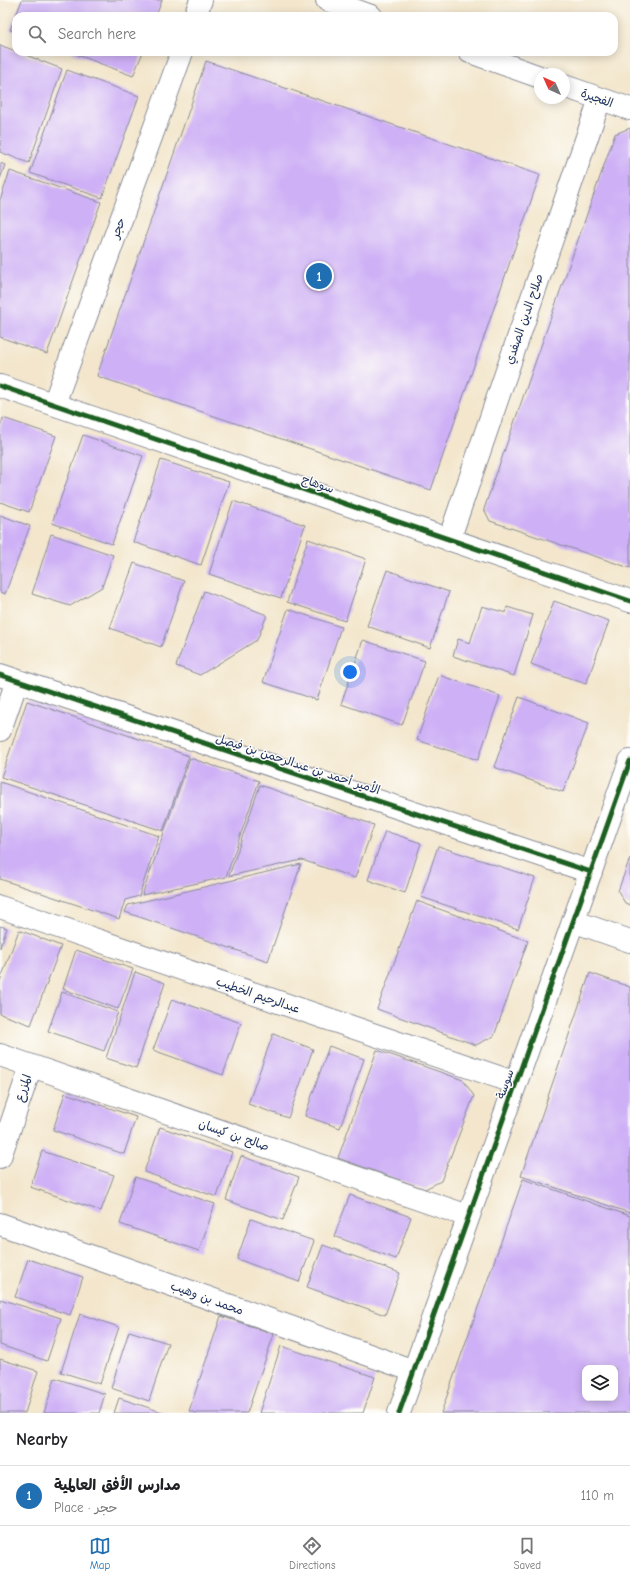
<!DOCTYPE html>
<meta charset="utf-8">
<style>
:root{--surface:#fff;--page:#f2f2f2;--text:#202124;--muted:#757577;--line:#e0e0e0;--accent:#1f6fb2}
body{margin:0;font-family:"Comic Neue","Playpen Sans Arabic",sans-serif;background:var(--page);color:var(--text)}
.controls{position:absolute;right:12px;bottom:12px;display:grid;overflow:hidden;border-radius:8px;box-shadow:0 2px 10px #0003}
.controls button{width:36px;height:36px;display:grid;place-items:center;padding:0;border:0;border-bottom:1px solid var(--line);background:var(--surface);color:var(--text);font:20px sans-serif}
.compass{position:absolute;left:534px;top:68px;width:36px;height:36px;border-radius:50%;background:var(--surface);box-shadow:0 2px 10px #0003;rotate:315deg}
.you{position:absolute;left:350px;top:672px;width:14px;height:14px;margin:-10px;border:3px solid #fff;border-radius:50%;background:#1a73e8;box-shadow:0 0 0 6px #1a73e833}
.badge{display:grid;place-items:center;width:26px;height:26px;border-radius:50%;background:var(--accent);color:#fff;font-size:13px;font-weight:700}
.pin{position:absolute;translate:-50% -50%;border:2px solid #fff;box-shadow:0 1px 4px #0006}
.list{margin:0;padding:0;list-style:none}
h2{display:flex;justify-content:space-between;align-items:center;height:52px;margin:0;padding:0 16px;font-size:17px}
h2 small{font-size:13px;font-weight:400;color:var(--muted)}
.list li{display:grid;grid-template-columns:26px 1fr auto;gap:12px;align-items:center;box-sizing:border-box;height:60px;padding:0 16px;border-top:1px solid var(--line)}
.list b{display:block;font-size:15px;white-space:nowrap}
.list p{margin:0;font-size:13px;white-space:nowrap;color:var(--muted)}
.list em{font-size:13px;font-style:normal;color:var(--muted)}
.icon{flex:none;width:22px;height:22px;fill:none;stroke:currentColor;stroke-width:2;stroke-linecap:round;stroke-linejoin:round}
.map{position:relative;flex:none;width:630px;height:1413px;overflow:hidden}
.search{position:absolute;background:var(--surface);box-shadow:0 2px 10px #0003;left:12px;right:12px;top:12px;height:44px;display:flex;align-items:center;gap:10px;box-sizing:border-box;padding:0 14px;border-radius:12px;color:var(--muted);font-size:15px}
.sheet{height:112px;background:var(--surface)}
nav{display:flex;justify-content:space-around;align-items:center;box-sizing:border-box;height:56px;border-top:1px solid var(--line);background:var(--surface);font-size:11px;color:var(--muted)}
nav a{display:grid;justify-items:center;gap:2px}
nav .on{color:var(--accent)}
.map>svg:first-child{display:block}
.building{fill:#ceb0f6;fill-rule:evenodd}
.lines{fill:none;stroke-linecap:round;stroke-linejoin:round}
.street-casing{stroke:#878a95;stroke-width:24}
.street{stroke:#fff;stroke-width:22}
.cycleway-casing{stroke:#fdfcf7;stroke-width:8}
.cycleway{stroke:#1b5e20;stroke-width:5}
.labels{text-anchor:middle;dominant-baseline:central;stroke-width:3;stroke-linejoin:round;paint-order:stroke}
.street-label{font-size:12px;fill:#1b2f5e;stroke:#fdfcf7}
</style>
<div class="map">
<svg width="630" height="1413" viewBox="0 0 630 1413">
<rect width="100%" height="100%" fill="#fdfcf7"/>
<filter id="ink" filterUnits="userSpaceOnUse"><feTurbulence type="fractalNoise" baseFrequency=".025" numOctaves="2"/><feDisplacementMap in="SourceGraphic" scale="8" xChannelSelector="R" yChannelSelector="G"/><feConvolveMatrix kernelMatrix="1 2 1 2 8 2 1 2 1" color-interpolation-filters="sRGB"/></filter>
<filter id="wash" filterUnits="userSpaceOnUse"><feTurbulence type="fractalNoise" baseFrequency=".012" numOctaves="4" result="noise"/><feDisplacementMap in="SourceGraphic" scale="16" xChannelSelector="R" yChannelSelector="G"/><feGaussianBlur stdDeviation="0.9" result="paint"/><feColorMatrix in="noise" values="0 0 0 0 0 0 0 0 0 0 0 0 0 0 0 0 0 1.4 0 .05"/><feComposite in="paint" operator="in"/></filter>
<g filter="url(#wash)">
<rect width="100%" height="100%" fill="#f3e6cc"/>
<g id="blocks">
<!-- building -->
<path class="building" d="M22,0H162L156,16H16V32L10,30Z
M0,45L62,69L29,163L0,152Z
M70,52H143L133,76Z
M206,61L540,175L431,490L97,376Z
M67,70L139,96L102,198L30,173Z
M630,128V568L490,521L484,509L615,134Z
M0,163L5,165L0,179Z
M10,171L101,202L47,354L0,337V200Z
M3,418L56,436L29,512L0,502V428Z
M83,435L143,456L112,544L52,523Z
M161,460L229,482L201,565L133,542Z
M233,501L305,525L281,598L209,574Z
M0,515L30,526L5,594L0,592Z
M51,534L113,555L102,587L70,606L32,594Z
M308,539L366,559L345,621L287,602Z
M134,563L184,581L161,647L110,628Z
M387,570L449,592L430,648L367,626Z
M204,591L267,615L257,640L200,675L176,666Z
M554,601L609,621L586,684L531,664Z
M482,606L506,613L507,607L533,615L514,676L453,656L458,639L470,643Z
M288,609L341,627L317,700L263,682Z
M363,640L425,661L402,725L341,704Z
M439,675L500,696L478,760L417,740Z
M519,697L589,723L563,792L494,767Z
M27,701L189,756L163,831L1,777Z
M190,758L259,781L226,877L142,895Z
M0,782L159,836L139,896L125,900L119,919L0,879Z
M260,785L374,825L355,878L302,860L229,876Z
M385,831L421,843L405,893L368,880Z
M438,846L535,878L518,929L421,897Z
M630,858V905L625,903L618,891Z
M301,864L268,961L125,912L128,905Z
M417,901L528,941L494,1036L476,1045L377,1009Z
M0,926L7,928L0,948Z
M19,930L61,946L31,1025L0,1014V981Z
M76,950L133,969L118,1009L63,989Z
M135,972L165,983L136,1068L106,1058Z
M590,973L630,987V1213L521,1176Z
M62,992L118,1012L104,1051L48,1031Z
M172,999L241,1023L223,1075L153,1050Z
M273,1034L313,1049L288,1118L248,1104Z
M329,1046L364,1059L340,1128L305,1116Z
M377,1050L463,1080L474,1096L441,1181L425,1189L338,1158Z
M65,1093L136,1117L124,1154L53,1130Z
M160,1127L232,1152L217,1197L144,1172Z
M42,1151L114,1175L101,1211L30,1187Z
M241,1156L299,1177L283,1220L226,1200Z
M135,1177L215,1204L199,1251L120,1224Z
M523,1179L630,1216V1413H441ZM585,1368H615V1398H585Z
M350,1195L411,1217L396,1259L334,1236Z
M251,1219L314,1241L299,1282L237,1259Z
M323,1245L400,1273L385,1315L307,1287Z
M28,1259L83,1277L70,1315L15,1297Z
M0,1299L61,1318L47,1361L0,1345Z
M80,1314L119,1327L100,1384L61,1372Z
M221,1316L274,1334L247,1413H196L189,1411Z
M129,1331L168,1343L149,1401L111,1388Z
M281,1346L375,1377L363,1413H259Z
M0,1359L38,1371L25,1413H0Z
M55,1378L105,1394L99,1413H44Z
M119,1398L165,1413H114Z"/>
</g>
</g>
<g filter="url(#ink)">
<use href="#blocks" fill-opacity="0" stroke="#878a95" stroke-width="1"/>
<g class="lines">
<!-- street casing -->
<g class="street-casing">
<path id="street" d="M327,0L371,16
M195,16L201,0
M470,52L540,77
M564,86L630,109
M0,386L630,601
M54,404L182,52
M449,540L600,99
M0,675L591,872
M0,730L17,681
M0,907L516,1083
M573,921L630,941
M0,1055L468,1216
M0,1157L31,1066
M0,1224L414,1371
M399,1413L630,761"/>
</g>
<!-- street -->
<use href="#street" class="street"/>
<!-- cycleway casing -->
<g class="cycleway-casing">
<path id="cycleway" d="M0,386L630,601
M0,675L591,872
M399,1413L630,761"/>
</g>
<!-- cycleway -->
<use href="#cycleway" class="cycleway"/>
</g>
</g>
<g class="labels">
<!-- street labels -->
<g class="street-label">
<text transform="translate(597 98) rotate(20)">الفجيرة</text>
<text transform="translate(118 228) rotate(-70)">حجر</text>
<text transform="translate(524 319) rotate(-71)">صلاح الدين الصفدي</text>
<text transform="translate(318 484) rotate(19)">سوهاج</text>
<text transform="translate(298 764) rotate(18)">الأمير أحمد بن عبدالرحمن بن فيصل</text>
<text transform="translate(258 995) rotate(19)">عبدالرحيم الخطيب</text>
<text transform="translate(505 1084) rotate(-70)">سوسة</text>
<text transform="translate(23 1088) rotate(-71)">المزرع</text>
<text transform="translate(234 1135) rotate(19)">صالح بن كيسان</text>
<text transform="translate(207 1298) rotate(20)">محمد بن وهيب</text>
</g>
</g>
</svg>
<div class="controls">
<button><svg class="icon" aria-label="layers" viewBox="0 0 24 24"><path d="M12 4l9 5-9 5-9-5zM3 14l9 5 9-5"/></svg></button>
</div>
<svg class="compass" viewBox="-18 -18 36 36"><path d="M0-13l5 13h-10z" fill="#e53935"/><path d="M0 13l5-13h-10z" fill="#757577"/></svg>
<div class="you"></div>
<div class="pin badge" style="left:319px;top:276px">1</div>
<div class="search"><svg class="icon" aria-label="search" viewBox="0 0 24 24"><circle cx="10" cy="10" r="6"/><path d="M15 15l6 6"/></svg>Search here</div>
</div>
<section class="sheet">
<h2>Nearby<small></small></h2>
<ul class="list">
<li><span class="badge">1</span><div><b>مدارس الأفق العالمية</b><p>Place · حجر</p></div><em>110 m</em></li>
</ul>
</section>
<nav>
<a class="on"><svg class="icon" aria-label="map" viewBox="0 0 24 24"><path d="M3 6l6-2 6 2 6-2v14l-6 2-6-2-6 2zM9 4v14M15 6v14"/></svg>Map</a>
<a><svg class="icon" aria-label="directions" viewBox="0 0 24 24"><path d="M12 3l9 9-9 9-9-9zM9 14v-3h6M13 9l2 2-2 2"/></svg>Directions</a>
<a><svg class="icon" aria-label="saved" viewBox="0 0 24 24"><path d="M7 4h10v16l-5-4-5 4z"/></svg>Saved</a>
</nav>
